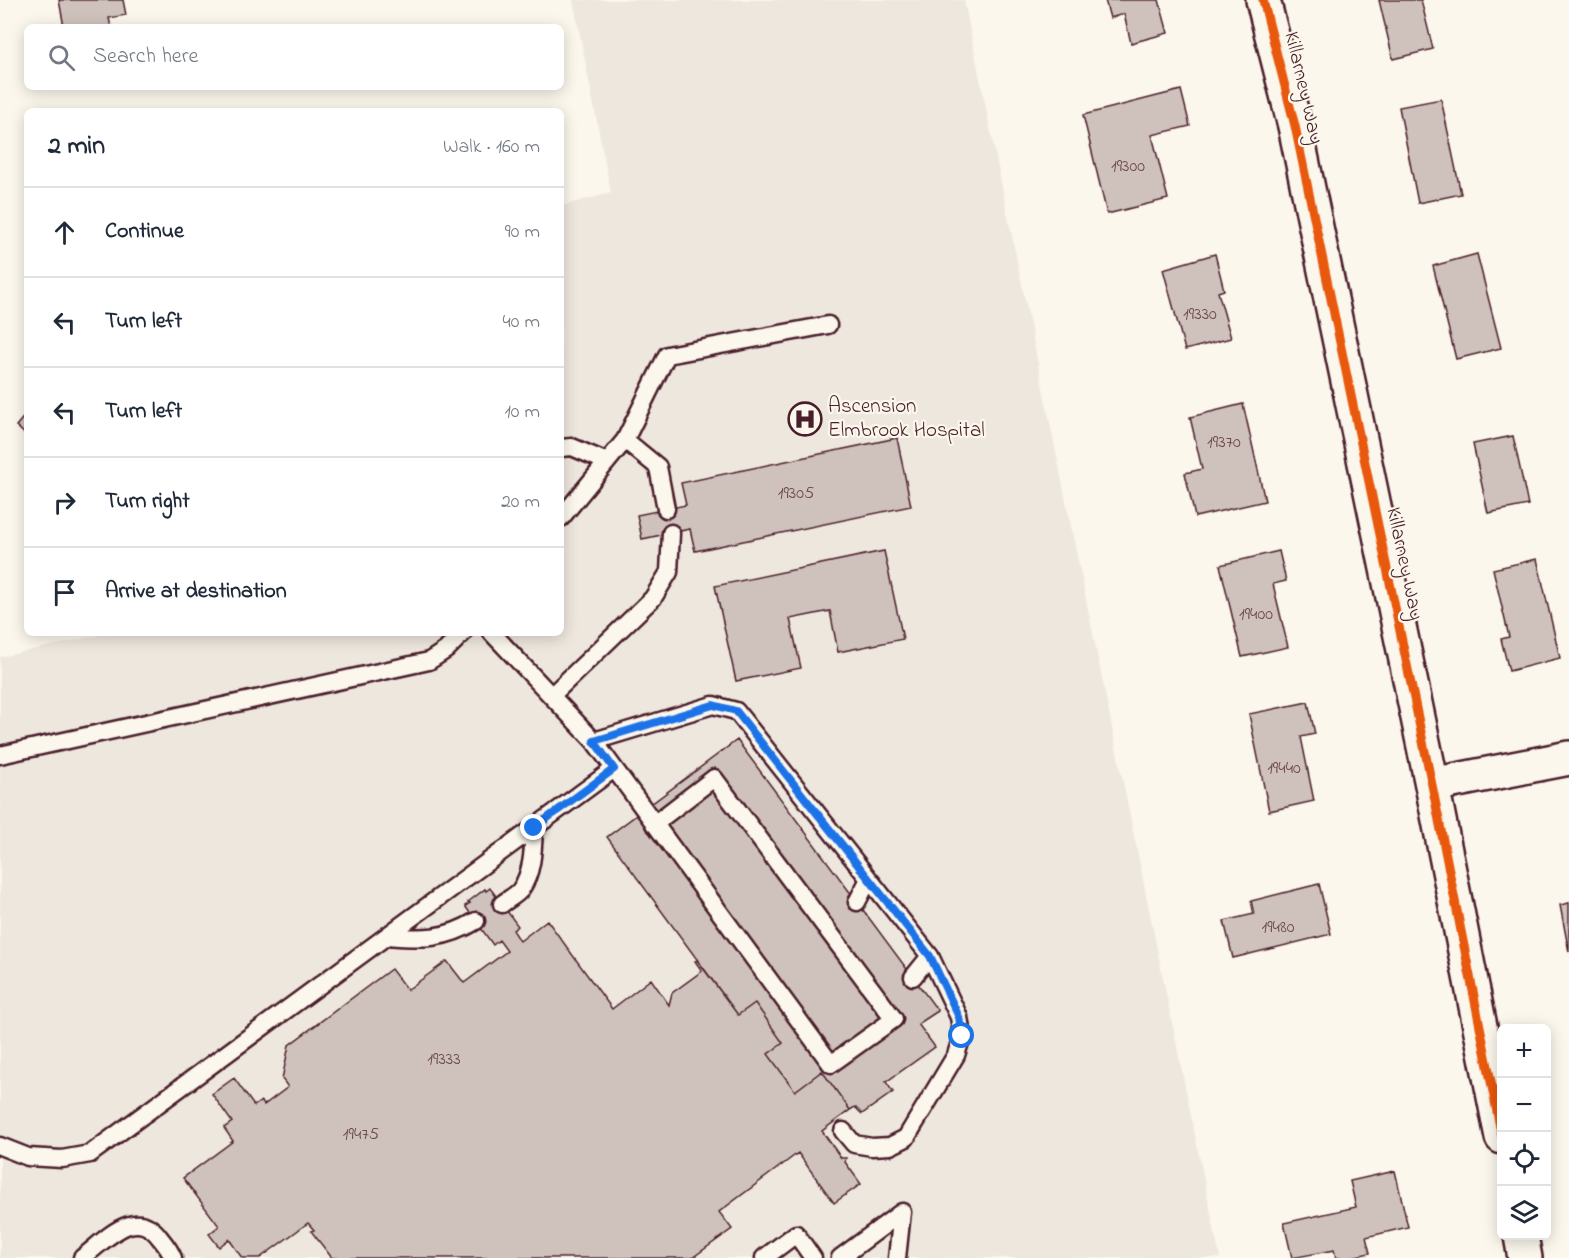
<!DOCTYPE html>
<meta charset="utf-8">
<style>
:root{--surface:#fff;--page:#f2f2f3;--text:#1f2937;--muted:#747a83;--line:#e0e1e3}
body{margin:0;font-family:"Indie Flower",sans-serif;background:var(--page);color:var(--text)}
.controls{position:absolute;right:18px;bottom:18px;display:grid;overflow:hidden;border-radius:9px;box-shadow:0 3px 15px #0003}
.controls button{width:54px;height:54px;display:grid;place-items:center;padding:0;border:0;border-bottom:2px solid var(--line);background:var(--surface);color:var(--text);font:30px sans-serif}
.stop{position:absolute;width:18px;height:18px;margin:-14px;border:4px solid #1a73e8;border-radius:50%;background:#fff}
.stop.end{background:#1a73e8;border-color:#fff;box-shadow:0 2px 6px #0008}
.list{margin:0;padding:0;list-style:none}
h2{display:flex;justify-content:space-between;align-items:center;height:78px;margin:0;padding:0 24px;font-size:26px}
h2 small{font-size:20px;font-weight:400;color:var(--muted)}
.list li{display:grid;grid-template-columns:39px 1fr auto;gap:18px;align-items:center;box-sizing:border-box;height:90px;padding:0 24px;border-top:2px solid var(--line)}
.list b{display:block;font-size:22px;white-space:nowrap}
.list em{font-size:20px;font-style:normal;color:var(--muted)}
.icon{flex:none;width:33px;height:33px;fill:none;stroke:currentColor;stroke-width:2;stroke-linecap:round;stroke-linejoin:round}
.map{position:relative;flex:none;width:1569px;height:1258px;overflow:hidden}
.search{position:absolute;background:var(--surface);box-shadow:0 3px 15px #0003;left:24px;top:24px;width:540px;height:66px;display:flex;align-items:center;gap:15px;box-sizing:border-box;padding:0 21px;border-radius:9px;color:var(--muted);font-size:22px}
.panel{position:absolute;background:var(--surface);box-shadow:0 3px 15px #0003;left:24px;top:108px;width:540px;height:528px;border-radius:9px}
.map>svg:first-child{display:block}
.built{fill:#eee7de}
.building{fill:#cfc2bc;stroke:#4a1f2b;stroke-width:1.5}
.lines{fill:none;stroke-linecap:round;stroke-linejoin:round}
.service-casing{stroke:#4a1f2b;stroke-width:21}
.minor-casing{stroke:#4a1f2b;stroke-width:38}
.service{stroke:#fbf7ec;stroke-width:16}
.minor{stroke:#fbf7ec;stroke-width:33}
.cycleway-casing{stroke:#fbf7ec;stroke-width:13}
.cycleway{stroke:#e8590c;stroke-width:9}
.route{stroke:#1a73e8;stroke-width:8}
.labels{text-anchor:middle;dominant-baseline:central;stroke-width:4.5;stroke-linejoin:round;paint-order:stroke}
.number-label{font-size:18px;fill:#6b484f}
.street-label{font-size:21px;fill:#4a1f2b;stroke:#fbf7ec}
.poi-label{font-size:21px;fill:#4a1f2b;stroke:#fbf7ec;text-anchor:start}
</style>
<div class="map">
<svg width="1569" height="1258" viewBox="0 0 1569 1258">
<rect width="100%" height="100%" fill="#fbf7ec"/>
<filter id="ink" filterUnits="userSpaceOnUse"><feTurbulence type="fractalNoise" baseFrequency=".0167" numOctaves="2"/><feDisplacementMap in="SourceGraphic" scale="12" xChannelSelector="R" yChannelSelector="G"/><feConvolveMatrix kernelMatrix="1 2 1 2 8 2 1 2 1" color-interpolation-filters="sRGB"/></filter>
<g filter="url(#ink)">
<!-- built -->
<path class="built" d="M573,0H964L1220,1258H0V657L109,633H561V206L611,193Z"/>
<!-- building -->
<path class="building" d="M59,0H123L126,15L109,18L111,27H64Z
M1105,0H1159L1168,33L1131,43L1124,14L1110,18Z
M1379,0H1421L1433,49L1393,59Z
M1181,90L1190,126L1152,135L1168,199L1107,214L1083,115Z
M1441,99L1461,194L1418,203L1399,107Z
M1215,254L1224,290L1218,292L1231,338L1185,350L1163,269Z
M1477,254L1501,348L1456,359L1433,266Z
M1243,404L1265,501L1195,517L1185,473L1202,469L1190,417Z
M27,413V436L16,426Z
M1513,436L1528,505L1488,513L1473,444Z
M897,438L911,506L695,551L690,529L642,539L637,515L686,505L681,483Z
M884,551L903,639L838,652L830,611L790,619L801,668L736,681L715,586Z
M1279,551L1286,581L1273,584L1288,647L1242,657L1220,565Z
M1537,559L1560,658L1509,671L1501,639L1509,637L1493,569Z
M1308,702L1315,734L1301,737L1314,801L1269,811L1249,714Z
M737,740L938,1011L918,1024L935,1047L886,1082L893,1092L862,1114L855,1107L850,1110L822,1071L795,1091L768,1054L783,1043L755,1003L738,1015L607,837Z
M1319,884L1331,934L1233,958L1224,921L1254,914L1251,901Z
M490,888L518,926L513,930L520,941L547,920L612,1009L651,979L669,1005L672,993L702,971L695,961L697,960L738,1015L755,1003L783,1043L768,1054L795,1091L822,1071L850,1110L822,1131L841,1158H846L845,1162L861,1184L834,1203L798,1153L719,1212L732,1229L692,1258H332L311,1231L314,1230L308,1223L260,1258H242L229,1239L219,1247L209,1234L219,1226L183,1178L233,1141L224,1128L232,1122L212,1094L234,1078L254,1106L261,1101L264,1105L288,1087L282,1079L289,1045L391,969L407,990L447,961L464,983L507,951L499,940L493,945L465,906L470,903L468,902L485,889L486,891Z
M1569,903V952L1560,905Z
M1395,1171L1408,1227L1366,1237L1370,1253L1347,1258H1336L1334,1250L1292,1258L1284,1223L1356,1207L1350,1181Z"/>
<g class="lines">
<!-- service casing -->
<g class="service-casing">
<path id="service" d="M561,448L572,447L607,462
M666,509L658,467L625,440L667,355L828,325
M561,518L625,440
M492,633L594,741L831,1064L894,1019L714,778L654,824
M551,696L653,598L669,572L671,533
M594,741L713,705L736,711L930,956L959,1017L962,1036L956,1055L906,1138L890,1146L872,1147L854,1144L843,1131
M0,755L429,661L446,650L463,633
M857,902L869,879
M502,904C508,899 517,895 521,889C533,871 533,849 534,828
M387,936C422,939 445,940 476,921
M913,977L930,956
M0,1146L28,1157L62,1159L90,1154L614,769
M82,1258C106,1240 135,1204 160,1238C165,1244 170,1250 173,1258
M764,1258L796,1234L813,1258
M840,1258L902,1212L897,1258"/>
</g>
<!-- minor casing -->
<g class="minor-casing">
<path id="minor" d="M1263,0L1295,126L1432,785L1502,1137
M1432,785L1569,758
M1521,1236L1525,1258"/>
</g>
<!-- service -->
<use href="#service" class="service"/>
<!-- minor -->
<use href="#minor" class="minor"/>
<!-- cycleway casing -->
<g class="cycleway-casing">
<path id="cycleway" d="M1263,0L1295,126L1432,785L1502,1137"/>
</g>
<!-- cycleway -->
<use href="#cycleway" class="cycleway"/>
</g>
</g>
<g class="lines" filter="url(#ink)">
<!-- route -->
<path class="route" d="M534,828L614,769L594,741L713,705L736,711L930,956L959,1017L962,1036"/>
</g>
<!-- icons -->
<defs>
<g id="hospital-ring" transform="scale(1.725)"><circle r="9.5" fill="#fbf7ec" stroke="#4a1f2b" stroke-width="1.5"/><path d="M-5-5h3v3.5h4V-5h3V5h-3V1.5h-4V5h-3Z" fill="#4a1f2b"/></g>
</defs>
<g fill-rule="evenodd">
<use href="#hospital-ring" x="805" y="419"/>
</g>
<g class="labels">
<!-- number labels -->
<g class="number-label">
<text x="1128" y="167">19300</text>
<text x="1200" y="315">19330</text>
<text x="1224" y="443">19370</text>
<text x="796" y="494">19305</text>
<text x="1256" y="615">19400</text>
<text x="1284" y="769">19440</text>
<text x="1278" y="928">19480</text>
<text x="444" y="1060">19333</text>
<text x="361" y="1135">19475</text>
</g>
<!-- street labels -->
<g class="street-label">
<text transform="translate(1303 88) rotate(77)">Killarney Way</text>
<text transform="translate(1404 564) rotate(78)">Killarney Way</text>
</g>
<!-- poi labels -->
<g class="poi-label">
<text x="828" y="407">Ascension<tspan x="828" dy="24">Elmbrook Hospital</tspan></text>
</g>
</g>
</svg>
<div class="controls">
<button>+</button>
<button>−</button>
<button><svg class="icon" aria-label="locate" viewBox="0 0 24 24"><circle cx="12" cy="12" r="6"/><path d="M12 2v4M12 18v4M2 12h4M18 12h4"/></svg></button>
<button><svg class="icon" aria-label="layers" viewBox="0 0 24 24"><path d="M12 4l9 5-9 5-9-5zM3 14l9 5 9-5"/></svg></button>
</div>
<div class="stop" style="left:962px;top:1036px"></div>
<div class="stop end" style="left:534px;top:828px"></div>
<div class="search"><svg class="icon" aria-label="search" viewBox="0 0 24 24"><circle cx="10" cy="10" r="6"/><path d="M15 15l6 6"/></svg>Search here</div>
<section class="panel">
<h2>2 min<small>Walk · 160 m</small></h2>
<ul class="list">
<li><svg class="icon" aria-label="ahead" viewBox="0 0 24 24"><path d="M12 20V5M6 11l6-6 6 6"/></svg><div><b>Continue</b></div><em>90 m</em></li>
<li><svg class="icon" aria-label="left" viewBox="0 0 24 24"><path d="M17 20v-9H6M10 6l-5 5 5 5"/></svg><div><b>Turn left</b></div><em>40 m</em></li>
<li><svg class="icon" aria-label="left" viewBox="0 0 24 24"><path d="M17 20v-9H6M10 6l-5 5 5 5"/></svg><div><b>Turn left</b></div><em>10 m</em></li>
<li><svg class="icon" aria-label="right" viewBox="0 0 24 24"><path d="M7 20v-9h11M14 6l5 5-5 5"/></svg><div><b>Turn right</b></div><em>20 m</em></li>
<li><svg class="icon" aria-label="arrive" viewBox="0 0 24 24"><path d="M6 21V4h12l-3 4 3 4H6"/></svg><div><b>Arrive at destination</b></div></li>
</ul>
</section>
</div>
